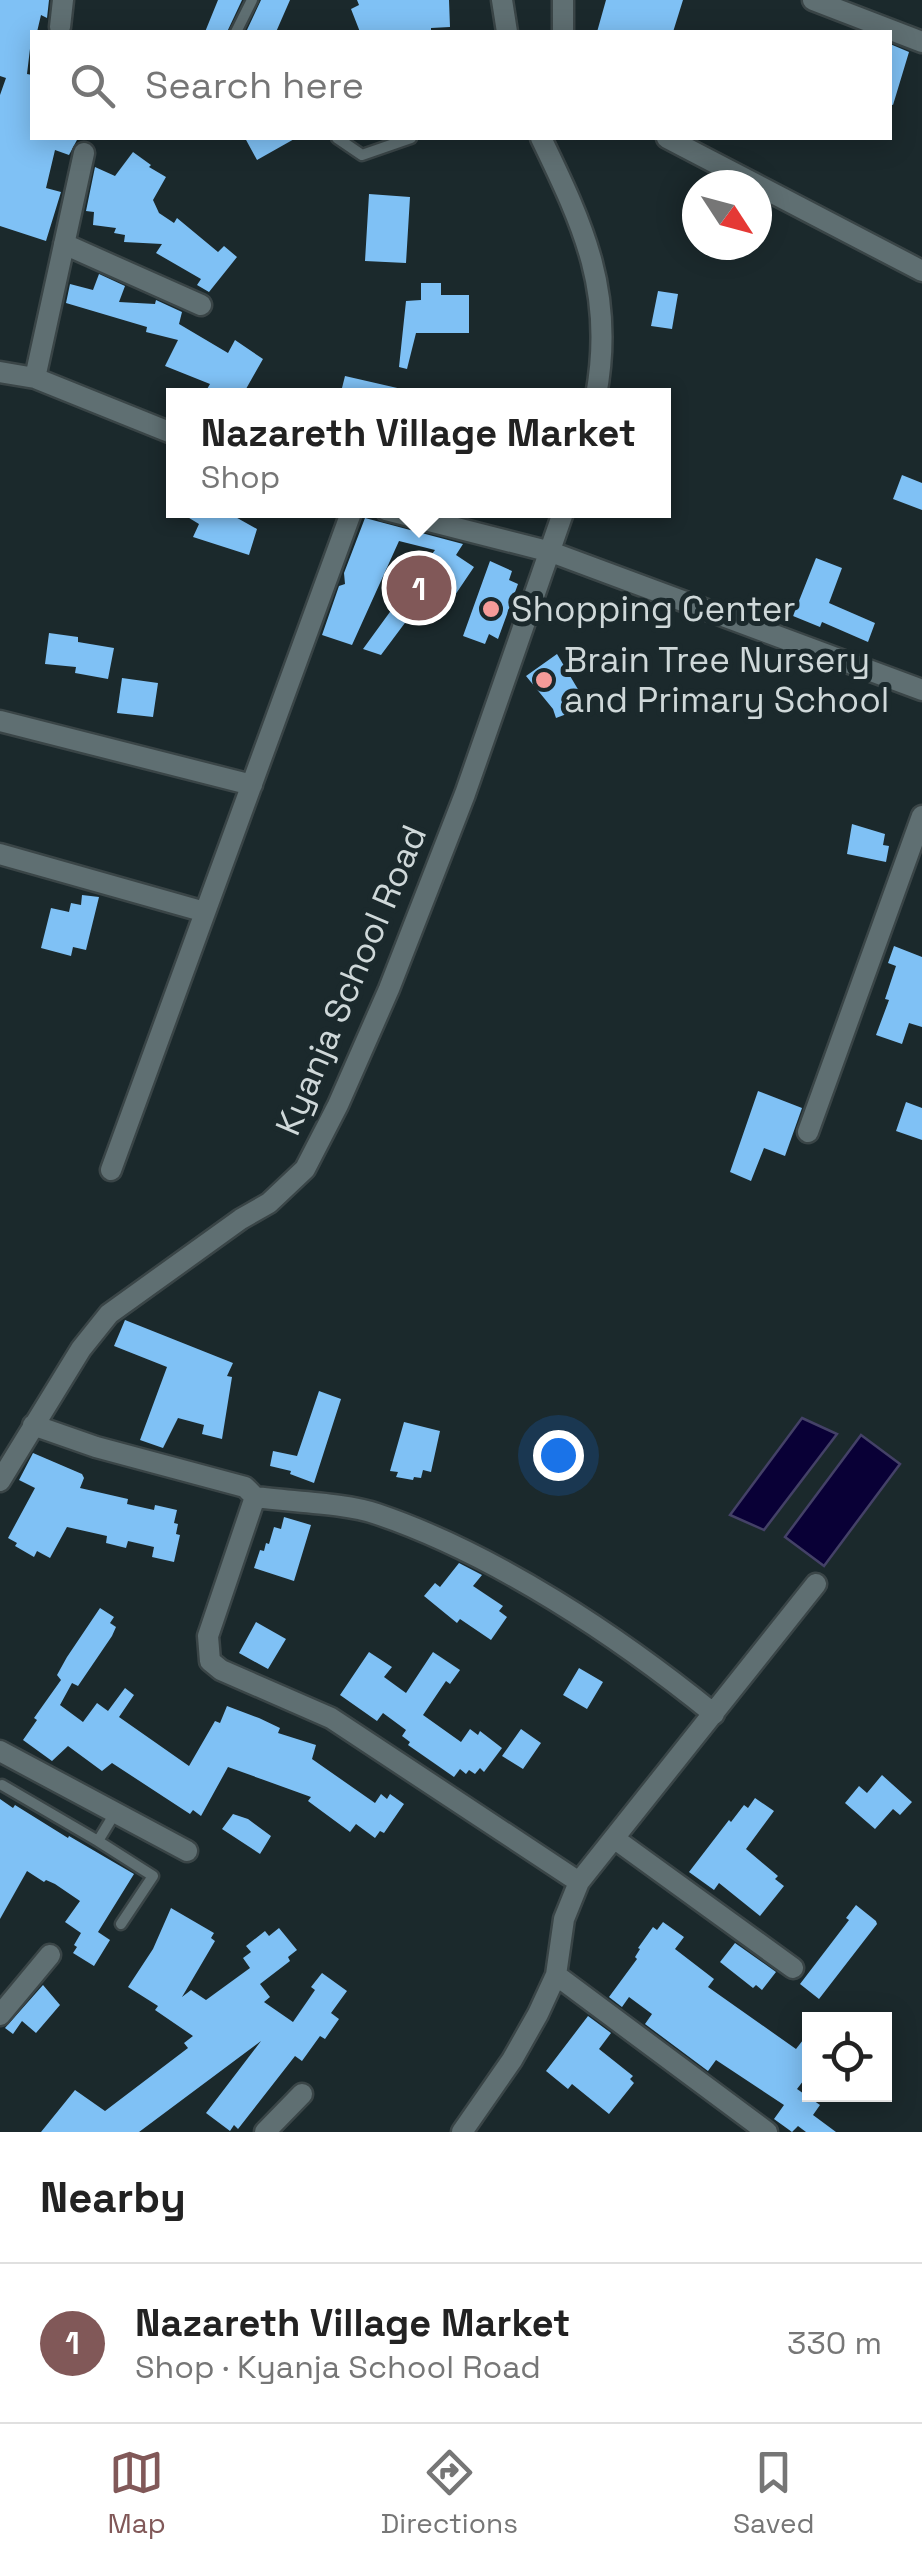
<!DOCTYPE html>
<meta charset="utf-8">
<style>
:root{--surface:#fff;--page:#f2f2f2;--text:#222;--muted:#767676;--line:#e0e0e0;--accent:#815858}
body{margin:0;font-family:"Space Grotesk",sans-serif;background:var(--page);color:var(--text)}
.controls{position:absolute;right:30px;bottom:30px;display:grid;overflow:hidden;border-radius:0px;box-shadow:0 5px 25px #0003}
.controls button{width:90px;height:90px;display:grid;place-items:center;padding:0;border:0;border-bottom:2px solid var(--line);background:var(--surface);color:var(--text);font:50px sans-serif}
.compass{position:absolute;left:682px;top:170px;width:90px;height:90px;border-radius:50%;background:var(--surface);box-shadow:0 5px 25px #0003;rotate:126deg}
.you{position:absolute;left:558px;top:1455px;width:35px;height:35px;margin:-25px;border:8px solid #fff;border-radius:50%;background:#1a73e8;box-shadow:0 0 0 15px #1a73e833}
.badge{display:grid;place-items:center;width:65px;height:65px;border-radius:50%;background:var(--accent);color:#fff;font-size:32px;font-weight:700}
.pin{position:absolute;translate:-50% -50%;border:5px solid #fff;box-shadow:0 2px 10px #0006}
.popup{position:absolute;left:166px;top:388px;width:505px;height:130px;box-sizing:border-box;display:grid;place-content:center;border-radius:0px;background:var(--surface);filter:drop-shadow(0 2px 8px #0005);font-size:32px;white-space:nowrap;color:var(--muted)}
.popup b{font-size:38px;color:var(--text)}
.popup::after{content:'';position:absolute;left:50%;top:100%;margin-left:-20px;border:20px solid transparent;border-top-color:var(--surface)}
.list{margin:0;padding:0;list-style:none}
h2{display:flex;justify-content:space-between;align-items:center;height:130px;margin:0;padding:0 40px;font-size:42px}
h2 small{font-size:32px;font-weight:400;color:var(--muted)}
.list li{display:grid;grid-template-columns:65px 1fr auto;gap:30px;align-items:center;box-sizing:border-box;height:160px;padding:0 40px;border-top:2px solid var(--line)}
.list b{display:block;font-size:38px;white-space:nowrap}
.list p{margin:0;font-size:32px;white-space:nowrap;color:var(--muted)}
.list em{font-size:32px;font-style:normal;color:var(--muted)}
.icon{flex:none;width:55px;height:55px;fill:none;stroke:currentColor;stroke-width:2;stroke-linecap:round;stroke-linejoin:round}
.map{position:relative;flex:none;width:922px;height:2132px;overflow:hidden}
.search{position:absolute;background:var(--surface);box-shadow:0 5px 25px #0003;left:30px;right:30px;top:30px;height:110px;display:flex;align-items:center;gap:25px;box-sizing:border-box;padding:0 35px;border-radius:0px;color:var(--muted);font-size:38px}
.sheet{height:290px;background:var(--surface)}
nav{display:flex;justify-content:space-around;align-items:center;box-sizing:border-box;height:140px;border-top:2px solid var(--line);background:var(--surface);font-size:28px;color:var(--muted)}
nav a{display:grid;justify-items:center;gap:5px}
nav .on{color:var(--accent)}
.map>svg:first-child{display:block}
.water{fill:#090036;stroke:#444167;stroke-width:2.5}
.building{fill:#7fc1f5}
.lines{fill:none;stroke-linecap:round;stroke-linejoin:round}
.lane-casing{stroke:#3a4547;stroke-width:15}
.street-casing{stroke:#3a4547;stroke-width:25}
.lane{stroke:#5f6f72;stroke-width:10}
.street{stroke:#5f6f72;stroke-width:20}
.poi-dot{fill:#f59b99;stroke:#1b292c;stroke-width:4}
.labels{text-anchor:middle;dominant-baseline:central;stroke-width:10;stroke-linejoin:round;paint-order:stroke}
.poi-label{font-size:35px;fill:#cfd8d9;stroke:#1b292c;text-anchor:start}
.street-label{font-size:35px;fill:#cfd8d9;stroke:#1b292c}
</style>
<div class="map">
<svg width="922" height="2132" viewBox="0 0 922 2132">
<rect width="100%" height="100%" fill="#1b292c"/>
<!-- water -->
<path class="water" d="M802,1418L837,1434L764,1530L730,1515Z
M861,1435L900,1464L824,1566L785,1537Z"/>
<!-- building -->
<path class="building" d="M0,0H49L47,18L41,15L37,32H32L27,74L32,75V138H78L69,155L55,150L46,188L61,192L46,241L0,226V95L6,78L0,76Z
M218,0H242L227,32H205Z
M261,0H290L276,32H246Z
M357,0H449L450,27L431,28V32H360L351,9L359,5Z
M606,0H683L673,32H597Z
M890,44L909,52L893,105L890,104Z
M245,138H296L257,160Z
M133,152L151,165L149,167L166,177L153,200L159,213L174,223L177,218L218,252L224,246L237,257L209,292L197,285L201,279L156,253L162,244L124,242L125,235L114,233L116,228L93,225L94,212L86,211L95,167L115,176Z
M369,194L410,197L406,263L365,261Z
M99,274L125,286L119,302L155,304L156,300L182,312L179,324L228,353L235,340L263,359L242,396H203L210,384L165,366L178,340L146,332L147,327L66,303L70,284L93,290Z
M421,283H441V295H469V333H416L407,369L399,367L406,301L421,300Z
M658,291L678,294L672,329L651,326Z
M345,376L406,390L405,396H340Z
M902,475L922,483V510L893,499Z
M176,510H223L257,529L249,555L193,537L199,524Z
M365,518L463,544L456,555L474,567L451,601L431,588L381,655L363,649L435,550L399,541L352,645L322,635L339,586L345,584L344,573Z
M816,558L842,568L829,603L875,623L868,642L822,622L820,627L793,616Z
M490,561L512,571L509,580L518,584L498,639L489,634L485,644L463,636Z
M49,633L78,637V642L114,648L108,679L75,673L76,667L45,664Z
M557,654L579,691L566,696L572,712L556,718L553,709L526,676Z
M122,678L158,683L153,717L117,713Z
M852,824L885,834L883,845L889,846L886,862L847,854Z
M82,895L99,897L86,950L73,947L71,956L41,948L51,908L69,912L71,903L81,905Z
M894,946L922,957V1027L909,1023L902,1044L876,1035L889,1000L885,999L896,966L888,963Z
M758,1091L802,1108L785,1156L764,1148L751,1181L730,1172Z
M906,1102L922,1108V1140L896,1131Z
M125,1320L233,1363L227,1376L232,1377L222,1439L202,1434L204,1425L178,1418L163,1448L140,1440L167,1367L114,1346Z
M319,1391L341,1399L314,1483L290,1474L291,1471L270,1466L273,1451L297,1456Z
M404,1422L440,1431L431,1472L423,1470L421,1478L414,1477L413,1480L396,1477L398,1472L390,1471Z
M33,1453L82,1474L84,1478L80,1488L128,1499L127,1504L154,1510L155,1505L177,1510L174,1523L178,1524L176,1534L180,1535L174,1562L152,1557L154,1547L128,1541L126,1548L106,1543L107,1536L67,1527L50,1558L37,1551L34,1557L15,1546L17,1543L8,1538L35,1488L19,1480Z
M284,1517L311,1525L294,1581L254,1568L260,1550L264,1551L266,1543L269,1544L274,1527L281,1529Z
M459,1563L482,1575L473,1586L503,1606L499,1611L507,1617L491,1640L460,1619L457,1623L424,1596L435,1583L440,1587Z
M100,1608L114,1617L110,1623L116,1627L112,1636L78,1686L72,1683L60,1705L83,1722L97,1703L108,1711L125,1688L134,1695L119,1717L189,1766L215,1721L220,1723L227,1706L259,1718L280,1728L278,1733L316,1745L312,1759L375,1803L381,1794L387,1799L390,1794L404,1804L384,1833L380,1831L375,1838L356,1824L350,1832L308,1801L311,1797L228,1767L201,1816L193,1810L190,1814L112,1763L102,1771L68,1746L52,1761L23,1740L37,1720L34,1718L61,1680L57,1675L67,1657Z
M256,1622L286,1639L268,1669L239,1653Z
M369,1652L392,1667L384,1677L406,1693L433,1652L460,1670L450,1684L446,1681L423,1715L461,1742L470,1729L478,1735L480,1731L502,1748L484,1772L480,1768L475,1774L469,1770L466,1774L460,1769L454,1777L408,1745L410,1742L402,1736L406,1730L383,1713L377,1721L340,1695Z
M579,1668L603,1682L587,1709L563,1695Z
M521,1729L541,1743L523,1769L502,1756Z
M882,1775L912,1802L900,1815L893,1809L875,1829L845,1803L859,1786L867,1793Z
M755,1798L774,1811L746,1849L778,1876L775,1879L784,1886L760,1916L719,1883L714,1890L689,1872L729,1820L731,1822L744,1805L748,1808Z
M0,1799L13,1808L15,1805L68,1838L69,1836L134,1874L98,1932L110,1940L94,1966L73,1953L77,1947L74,1945L81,1933L65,1922L80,1901L55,1884L46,1880L44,1882L27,1871L0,1919Z
M233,1814L248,1819L271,1836L260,1854L222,1829Z
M856,1905L876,1921L877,1924L819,1999L800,1984L849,1920L846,1918Z
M171,1908L214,1933L211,1938L215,1941L182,1997L191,1990L206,2000L250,1968L243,1958L251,1952L246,1946L265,1931L269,1936L279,1928L297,1950L288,1957L290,1961L260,1984L270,1997L264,2002L293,2022L315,1990L311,1987L322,1973L347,1991L331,2013L339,2019L325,2039L320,2036L302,2061L295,2056L238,2129L234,2125L230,2131L206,2113L261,2041L139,2132H41L75,2090L105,2111L188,2048L184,2043L193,2036L155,2010L158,2006L128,1987L153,1949Z
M663,1922L684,1937L675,1949L714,1979L708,1987L796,2049L810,2031V2072L797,2089L820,2105L813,2115L836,2132H806L798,2126L792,2132L774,2119L784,2105L716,2060L708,2071L645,2024L652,2014L629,1997L622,2007L609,1997L637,1959L635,1957L640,1949L638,1948L653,1927L657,1930Z
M735,1943L776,1972L762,1990L756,1985L753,1988L720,1962Z
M43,1985L60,2005L36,2033L22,2021L13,2034L5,2028Z
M588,2016L611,2033L599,2049L633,2076L630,2079L634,2083L609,2114L572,2084L568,2089L546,2071Z"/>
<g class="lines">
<!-- lane casing -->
<g class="lane-casing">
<path id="lane" d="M236,32L252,0
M337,138L362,155L411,138
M2,1785L98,1841L115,1813
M98,1841L153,1876L121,1924"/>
</g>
<!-- street casing -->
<g class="street-casing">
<path id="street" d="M502,0L507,32
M563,0V32
M813,0L922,42
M60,27L63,0
M541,138C584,227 615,293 596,396
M667,138L922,271
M64,244L201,305
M0,372L35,378L174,434
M35,378L84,153
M386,510L551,552L922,690
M0,721L252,785
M0,854L205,912
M808,1132L922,816
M111,1170L352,510
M33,1425L96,1447L245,1487L255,1497C291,1502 345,1503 377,1514C495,1554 618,1636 714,1714
M0,1481L81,1349L109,1314L241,1219L269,1203L305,1169L338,1105L389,989L465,794L564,510
M255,1497L208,1636L210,1661L221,1670L331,1718L579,1882
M0,1751L187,1851
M615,1839L793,1968
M556,1975L767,2132
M0,2015L50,1955
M265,2132L302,2094
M462,2132L512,2060L538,2014L556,1975L564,1919L579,1882L816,1584"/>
</g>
<!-- lane -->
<use href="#lane" class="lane"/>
<!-- street -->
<use href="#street" class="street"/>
</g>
<!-- markers -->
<g class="poi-dot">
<circle cx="491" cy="609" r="10"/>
<circle cx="544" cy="680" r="10"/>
</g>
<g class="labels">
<!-- poi labels -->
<g class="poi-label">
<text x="511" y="609">Shopping Center</text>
<text x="564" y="660">Brain Tree Nursery<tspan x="564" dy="40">and Primary School</tspan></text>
</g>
<!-- street labels -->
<g class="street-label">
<text transform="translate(351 980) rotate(-67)">Kyanja School Road</text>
</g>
</g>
</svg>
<div class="controls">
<button><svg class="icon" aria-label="locate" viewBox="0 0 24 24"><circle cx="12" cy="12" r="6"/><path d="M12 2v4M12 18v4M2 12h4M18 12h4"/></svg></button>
</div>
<svg class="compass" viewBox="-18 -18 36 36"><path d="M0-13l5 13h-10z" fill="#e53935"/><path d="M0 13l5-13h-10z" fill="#767676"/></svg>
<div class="you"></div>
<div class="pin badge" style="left:419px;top:588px">1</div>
<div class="popup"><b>Nazareth Village Market</b>Shop</div>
<div class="search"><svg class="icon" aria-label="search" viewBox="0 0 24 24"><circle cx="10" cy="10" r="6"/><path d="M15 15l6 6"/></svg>Search here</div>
</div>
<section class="sheet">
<h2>Nearby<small></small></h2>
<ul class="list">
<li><span class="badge">1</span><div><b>Nazareth Village Market</b><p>Shop · Kyanja School Road</p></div><em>330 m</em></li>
</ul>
</section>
<nav>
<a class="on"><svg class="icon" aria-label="map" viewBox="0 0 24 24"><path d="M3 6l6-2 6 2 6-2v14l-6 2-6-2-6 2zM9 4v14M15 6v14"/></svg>Map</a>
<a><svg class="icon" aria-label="directions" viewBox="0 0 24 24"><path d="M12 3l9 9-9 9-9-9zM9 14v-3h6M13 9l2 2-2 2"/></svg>Directions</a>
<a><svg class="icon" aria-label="saved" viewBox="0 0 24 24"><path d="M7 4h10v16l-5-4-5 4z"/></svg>Saved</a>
</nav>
